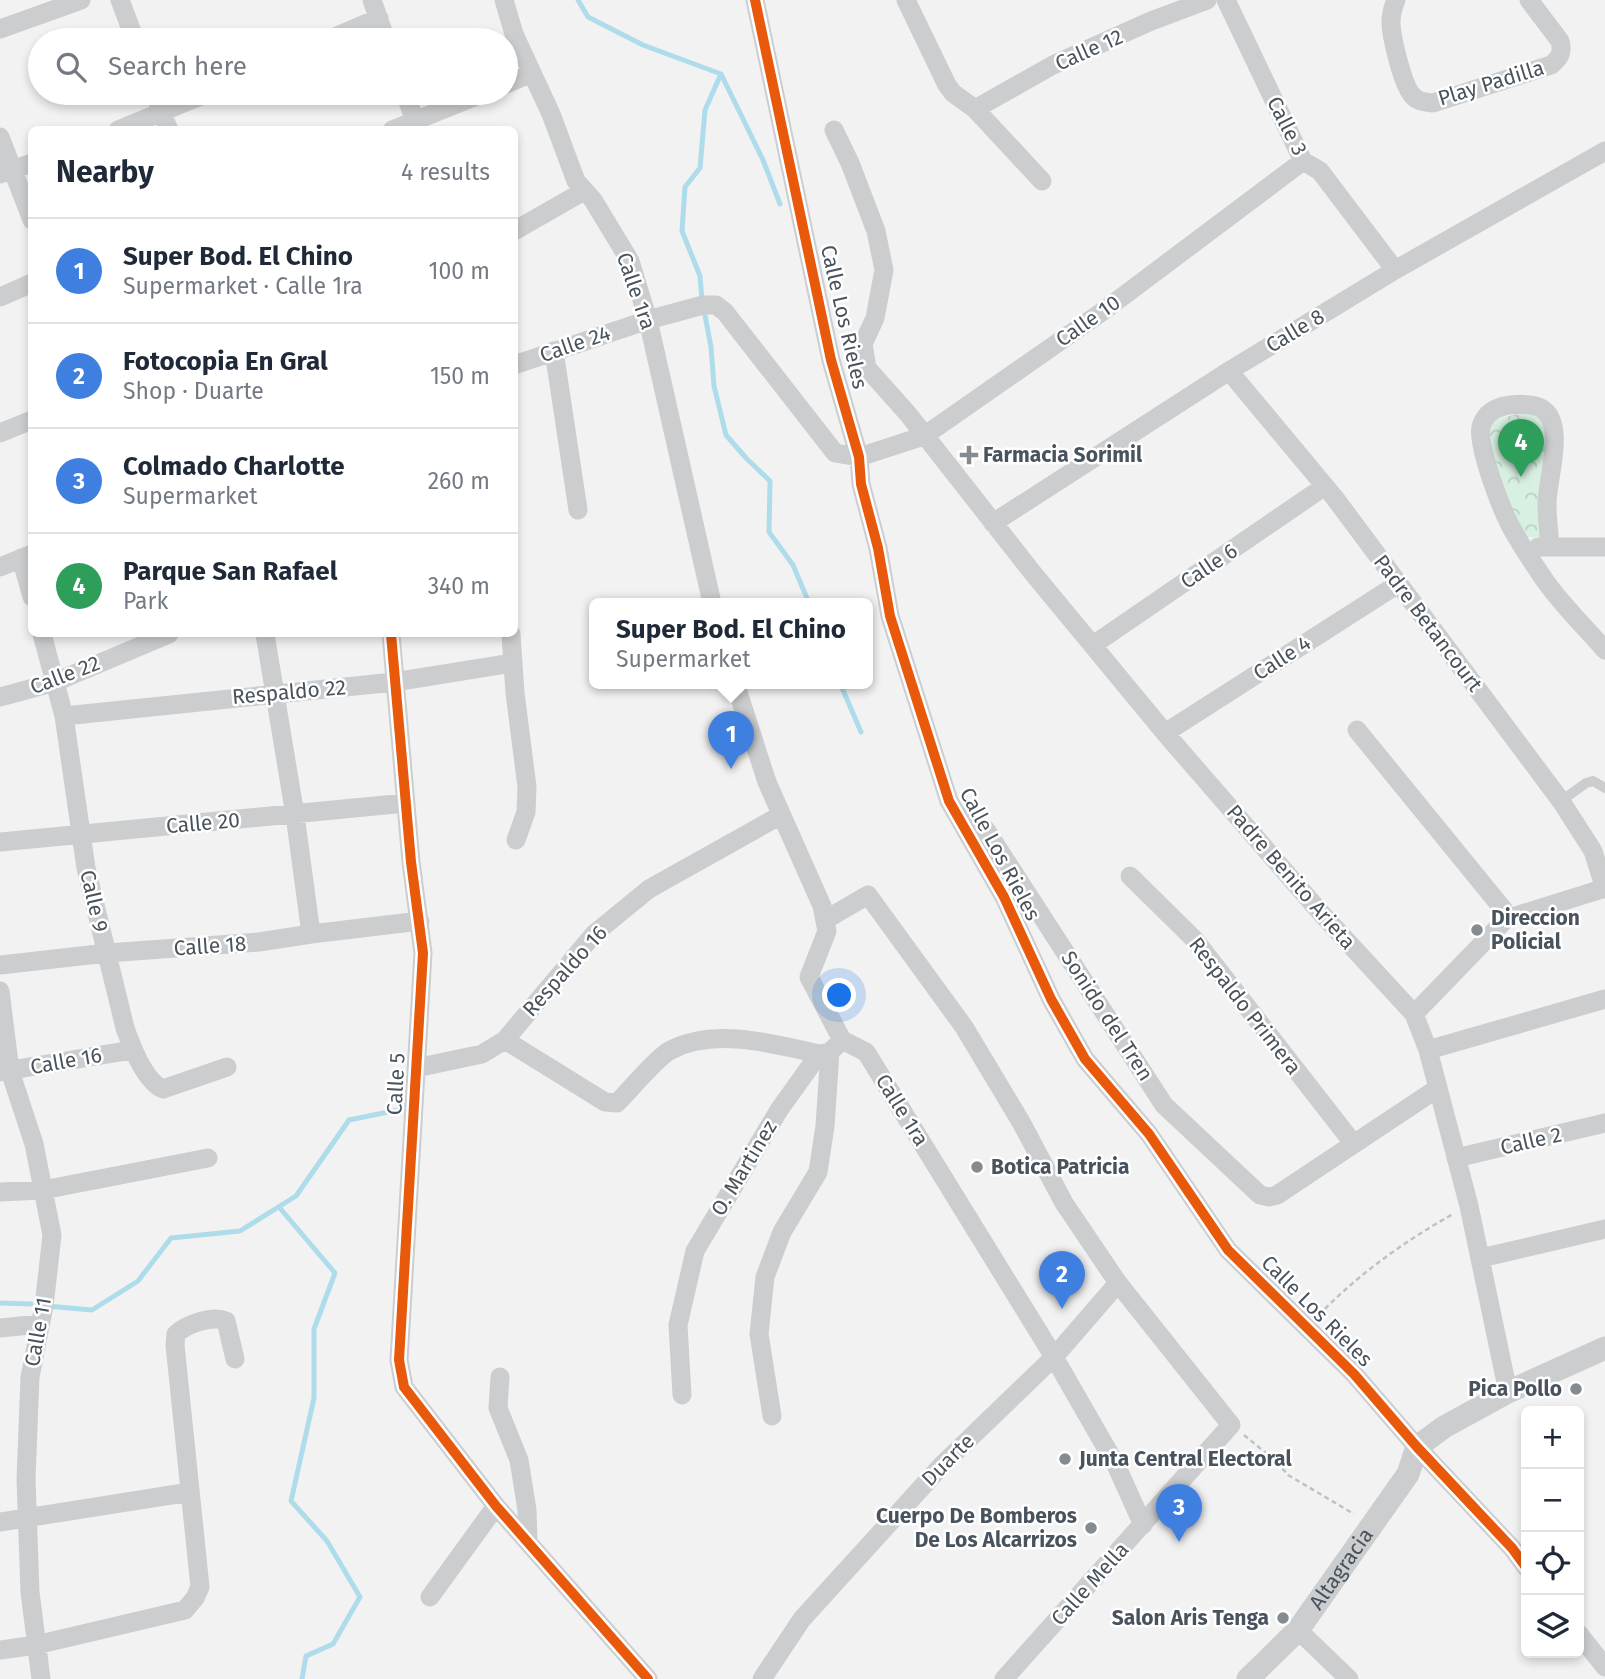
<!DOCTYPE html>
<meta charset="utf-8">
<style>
:root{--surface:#fff;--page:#f6f6f7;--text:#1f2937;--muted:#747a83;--line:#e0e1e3;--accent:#1a73e8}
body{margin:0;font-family:"Fira Sans",sans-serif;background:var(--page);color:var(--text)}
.controls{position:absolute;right:21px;bottom:21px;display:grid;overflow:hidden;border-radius:10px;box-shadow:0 4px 10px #0003}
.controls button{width:63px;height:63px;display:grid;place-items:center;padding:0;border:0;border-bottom:2px solid var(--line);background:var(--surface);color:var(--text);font:35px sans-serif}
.you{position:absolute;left:840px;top:996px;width:24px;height:24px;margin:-18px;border:5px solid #fff;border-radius:50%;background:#1a73e8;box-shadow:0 0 0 10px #1a73e833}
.badge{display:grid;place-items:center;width:46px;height:46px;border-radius:50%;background:var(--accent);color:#fff;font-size:23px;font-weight:700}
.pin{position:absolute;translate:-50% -58px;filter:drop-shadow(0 2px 4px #0008)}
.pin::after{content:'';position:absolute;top:37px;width:24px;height:21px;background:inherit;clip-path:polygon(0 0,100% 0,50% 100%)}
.popup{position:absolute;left:589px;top:598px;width:284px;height:91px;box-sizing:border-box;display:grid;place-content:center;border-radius:10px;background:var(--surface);filter:drop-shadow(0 2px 5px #0005);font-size:23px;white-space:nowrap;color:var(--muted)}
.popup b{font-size:26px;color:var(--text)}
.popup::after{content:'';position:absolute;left:50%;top:100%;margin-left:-14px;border:14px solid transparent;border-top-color:var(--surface)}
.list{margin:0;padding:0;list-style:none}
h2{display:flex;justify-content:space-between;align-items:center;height:91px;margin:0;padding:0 28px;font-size:30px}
h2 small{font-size:23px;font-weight:400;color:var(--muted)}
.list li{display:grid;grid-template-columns:46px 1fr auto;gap:21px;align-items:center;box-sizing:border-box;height:105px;padding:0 28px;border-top:2px solid var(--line)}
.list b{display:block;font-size:26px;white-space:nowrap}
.list p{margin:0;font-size:23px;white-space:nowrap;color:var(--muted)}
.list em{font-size:23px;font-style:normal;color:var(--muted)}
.icon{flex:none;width:38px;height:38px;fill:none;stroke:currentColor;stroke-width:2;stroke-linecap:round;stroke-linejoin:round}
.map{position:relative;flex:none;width:1605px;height:1679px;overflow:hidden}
.search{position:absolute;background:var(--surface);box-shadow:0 4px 10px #0003;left:28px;top:28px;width:490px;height:77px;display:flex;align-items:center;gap:18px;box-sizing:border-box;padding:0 24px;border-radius:38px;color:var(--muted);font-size:26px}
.panel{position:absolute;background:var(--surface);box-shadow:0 4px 10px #0003;left:28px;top:126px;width:490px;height:511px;border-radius:10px}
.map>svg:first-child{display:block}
.park{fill:url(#park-crowns)}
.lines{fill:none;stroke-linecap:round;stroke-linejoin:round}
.stream{stroke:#afdceb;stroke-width:5}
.path{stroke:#bac4c2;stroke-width:2.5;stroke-dasharray:5 3.5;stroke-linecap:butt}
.service{stroke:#cbcdcf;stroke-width:10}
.minor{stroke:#cbcdcf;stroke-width:19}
.tertiary{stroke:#cbcdcf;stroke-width:23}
.cycleway-casing{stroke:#fff;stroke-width:15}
.cycleway{stroke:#e8590c;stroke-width:10}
.poi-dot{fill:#848b91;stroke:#fff;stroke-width:2.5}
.labels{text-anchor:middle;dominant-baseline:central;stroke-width:5;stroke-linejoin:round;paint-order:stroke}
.street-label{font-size:21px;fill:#49535d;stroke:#fff}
.poi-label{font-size:21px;font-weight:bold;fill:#49535d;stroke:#fff;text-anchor:start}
</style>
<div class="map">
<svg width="1605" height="1679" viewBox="0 0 1605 1679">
<defs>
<pattern id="park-crowns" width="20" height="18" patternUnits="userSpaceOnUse" patternTransform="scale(1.75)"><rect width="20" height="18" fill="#d8f0e2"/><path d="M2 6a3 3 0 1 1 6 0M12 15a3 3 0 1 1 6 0" fill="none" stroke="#bbd0c4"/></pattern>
</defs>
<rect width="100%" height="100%" fill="#f2f2f2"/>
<!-- park -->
<path class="park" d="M1527,411L1536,412L1551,431L1540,537C1534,537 1528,538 1524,535C1505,520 1493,454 1487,429L1492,421Z"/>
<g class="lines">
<!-- stream -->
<path class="stream" d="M578,0L588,17L643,45L721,74L763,160L780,204
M702,300L700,276L682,231L685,187L700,168L705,110L721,74
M704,310L711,347L714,386L726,435L746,458L770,481L769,532L793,565L809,603
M840,683L861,732
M279,1207L335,1273L314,1329V1398L291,1501L327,1541L360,1597L333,1644L306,1656L302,1679
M0,1303L31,1304
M47,1306L92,1310L138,1281L171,1238L240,1231L296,1196L349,1120L408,1108"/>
<!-- path -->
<path class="path" d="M1319,1315C1357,1275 1405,1241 1453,1214
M1244,1435L1277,1462L1288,1475L1354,1514"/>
<!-- service -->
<path class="service" d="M1561,801L1586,783L1593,781L1605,788"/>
<!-- minor -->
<path class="minor" d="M120,0L135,40
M372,0L386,40
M504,0L514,34L551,114L576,181L593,200L630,261L648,320L712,603
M755,0L831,360L859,457L861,484L878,548L890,616L949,801L1004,897L1051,999L1085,1059L1149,1134L1228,1250L1354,1374L1417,1447L1512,1548L1526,1567
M906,0L947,85L953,93L975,109L1042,181
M1226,0L1303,161L1320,171L1395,270
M1396,0C1393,7 1391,13 1391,22C1391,36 1403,87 1413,96C1418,102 1426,102 1433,103L1551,65C1560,58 1563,52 1560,41L1529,0
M0,29L81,0
M328,40L379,18
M506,84L532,73
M154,93L169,130
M405,93L418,130
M975,109L1053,65L1151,21L1207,0
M118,130L208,93
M392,130L484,93
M834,130L850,163L876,231L884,270L875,318L863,344L867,368L908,414L1032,572L1165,733L1321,913L1414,1014L1428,1050L1469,1206L1508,1392
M0,137L32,220
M0,174L32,163
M514,231L584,191
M0,297L32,283
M554,351L578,510
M514,365L648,320L703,305H716L725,312L835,453L859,457L924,436L1106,309L1303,161
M1229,371L1334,497L1561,801L1593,851L1605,889
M0,433L32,420
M993,523L1229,371L1395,270L1605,151
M1538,547H1605
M1550,547C1549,532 1547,518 1547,504C1547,479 1567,423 1541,408C1531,403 1514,404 1504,406C1493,409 1484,415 1481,427C1477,445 1500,505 1509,523C1519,543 1533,563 1546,582C1563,606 1585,627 1605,650
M21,558L32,597
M0,567L32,554
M42,634L64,716L86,868L125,1028C131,1045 145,1082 163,1089L227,1067
M265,634L295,815L311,934
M391,634L411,862L423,953L399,1360L404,1387L496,1506L648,1679
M511,634L515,693L527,787L526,812L516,840
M1093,645L1325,486
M735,683L767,782L822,906L827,931L809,977L842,1040L866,1052L1054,1357L1116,1465L1143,1525
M0,697L55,682L169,634
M64,716L394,682L513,663
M1357,730L1503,909L1506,919L1414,1014
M1165,733L1398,584
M957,814L986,830L1164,1105L1260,1195L1269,1197L1277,1195L1438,1088
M0,842L406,803
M1130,876L1195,940L1353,1143
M1506,919L1605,888
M825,920L868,895L964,1027L1021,1122L1064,1203L1118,1283L1231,1425L1004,1679
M0,965L107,953L259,942L311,934L420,921
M0,991L10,1071L34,1144L52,1235L44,1306L30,1377L26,1479L30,1592L41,1679
M505,1040L605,1102L617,1103C629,1091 658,1056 671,1050C715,1027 774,1044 819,1054L830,1052L842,1040
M1428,1050L1605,999
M416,1068L482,1054L505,1040L594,934L649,889L781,815
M0,1072L132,1050
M1456,1158L1605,1123
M0,1192L43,1190L208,1158
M1481,1258L1605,1229
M0,1328L40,1324
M500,1377L498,1408L519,1460L527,1510L528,1542
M682,1395L678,1325L695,1251L779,1110L819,1054
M772,1416L759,1334L765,1277L782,1232L818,1172L825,1126L830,1052
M0,1522L190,1492
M430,1597L496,1506
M1298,1630L1349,1679
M1579,1634L1605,1667
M0,1650L36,1645L185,1610L195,1598L200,1587L175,1345L176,1334C187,1324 212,1315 226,1321L235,1359
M762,1679L802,1619L943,1464L1054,1357L1118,1283"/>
<!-- tertiary -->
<path class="tertiary" id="s1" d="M1248,1679L1298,1630L1408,1474L1417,1447L1444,1427L1508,1392L1605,1348"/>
<!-- cycleway casing -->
<g class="cycleway-casing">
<path id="cycleway" d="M755,0L831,360L859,457L861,484L878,548L890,616L949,801L1004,897L1051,999L1085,1059L1149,1134L1228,1250L1354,1374L1417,1447L1512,1548L1526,1567
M391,634L411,862L423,953L399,1360L404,1387L496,1506L648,1679"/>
</g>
<!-- cycleway -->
<use href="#cycleway" class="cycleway"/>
</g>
<!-- markers -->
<g class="poi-dot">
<path d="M965.5 444.5h7v7h7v7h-7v7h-7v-7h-7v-7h7z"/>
<circle cx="1477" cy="930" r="7"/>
<circle cx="977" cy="1167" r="7"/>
<circle cx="1576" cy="1389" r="7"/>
<circle cx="1065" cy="1459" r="7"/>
<circle cx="1091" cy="1528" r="7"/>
<circle cx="1283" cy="1618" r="7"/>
</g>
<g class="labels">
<!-- street labels -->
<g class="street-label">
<text transform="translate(1089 50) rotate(-24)">Calle 12</text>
<text transform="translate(1491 83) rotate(-17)">Play Padilla</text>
<text transform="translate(1287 126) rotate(63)">Calle 3</text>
<text transform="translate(636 291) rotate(71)">Calle 1ra</text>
<text transform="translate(844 317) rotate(77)">Calle Los Rieles</text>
<text transform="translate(1088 321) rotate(-35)">Calle 10</text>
<text transform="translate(1295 331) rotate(-31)">Calle 8</text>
<text transform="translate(575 344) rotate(-19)">Calle 24</text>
<text transform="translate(1209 566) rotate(-34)">Calle 6</text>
<text transform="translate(1428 623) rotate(53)">Padre Betancourt</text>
<text transform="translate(1282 658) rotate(-33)">Calle 4</text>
<text transform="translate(65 675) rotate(-21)">Calle 22</text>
<text transform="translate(289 692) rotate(-5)">Respaldo 22</text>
<text transform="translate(203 823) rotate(-5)">Calle 20</text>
<text transform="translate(1000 854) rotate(62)">Calle Los Rieles</text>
<text transform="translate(1291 877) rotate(49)">Padre Benito Arieta</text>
<text transform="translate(94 901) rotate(77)">Calle 9</text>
<text transform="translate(210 946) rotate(-4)">Calle 18</text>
<text transform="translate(565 971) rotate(-48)">Respaldo 16</text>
<text transform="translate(1245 1006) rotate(52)">Respaldo Primera</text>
<text transform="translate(1107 1016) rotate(57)">Sonido del Tren</text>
<text transform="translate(66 1061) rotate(-10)">Calle 16</text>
<text transform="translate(396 1084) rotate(-87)">Calle 5</text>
<text transform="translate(902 1110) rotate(58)">Calle 1ra</text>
<text transform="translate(1531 1141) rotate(-13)">Calle 2</text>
<text transform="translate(744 1168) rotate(-59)">O. Martinez</text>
<text transform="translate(1317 1311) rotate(45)">Calle Los Rieles</text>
<text transform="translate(38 1332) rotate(-80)">Calle 11</text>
<text transform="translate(948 1460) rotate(-45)">Duarte</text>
<text stroke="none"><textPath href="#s1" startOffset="145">Altagracia</textPath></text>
<text transform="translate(1090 1584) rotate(-48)">Calle Mella</text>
</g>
<!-- poi labels -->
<g class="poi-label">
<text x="983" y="455">Farmacia Sorimil</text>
<text x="1491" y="918">Direccion<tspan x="1491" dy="24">Policial</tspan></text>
<text x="991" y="1167">Botica Patricia</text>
<text x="1562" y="1389" text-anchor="end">Pica Pollo</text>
<text x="1079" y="1459">Junta Central Electoral</text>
<text x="1077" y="1516" text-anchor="end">Cuerpo De Bomberos<tspan x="1077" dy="24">De Los Alcarrizos</tspan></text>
<text x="1269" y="1618" text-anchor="end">Salon Aris Tenga</text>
</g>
</g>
</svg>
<div class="controls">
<button>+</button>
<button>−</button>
<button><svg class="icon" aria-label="locate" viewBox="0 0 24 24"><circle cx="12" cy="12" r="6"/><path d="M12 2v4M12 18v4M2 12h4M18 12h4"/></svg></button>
<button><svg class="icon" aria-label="layers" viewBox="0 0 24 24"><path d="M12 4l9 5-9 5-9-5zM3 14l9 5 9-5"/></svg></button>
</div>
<div class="you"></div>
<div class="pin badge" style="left:731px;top:769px;background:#3f7fe0">1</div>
<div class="popup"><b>Super Bod. El Chino</b>Supermarket</div>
<div class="pin badge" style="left:1062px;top:1309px;background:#3f7fe0">2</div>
<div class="pin badge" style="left:1179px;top:1542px;background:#3f7fe0">3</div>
<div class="pin badge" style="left:1521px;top:477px;background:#2e9e5b">4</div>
<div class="search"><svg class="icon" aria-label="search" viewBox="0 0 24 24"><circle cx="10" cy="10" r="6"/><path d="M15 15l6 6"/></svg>Search here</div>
<section class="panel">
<h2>Nearby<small>4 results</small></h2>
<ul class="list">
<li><span class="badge" style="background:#3f7fe0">1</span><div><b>Super Bod. El Chino</b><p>Supermarket · Calle 1ra</p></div><em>100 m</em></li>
<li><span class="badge" style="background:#3f7fe0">2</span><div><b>Fotocopia En Gral</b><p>Shop · Duarte</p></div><em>150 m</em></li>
<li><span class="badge" style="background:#3f7fe0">3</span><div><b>Colmado Charlotte</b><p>Supermarket</p></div><em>260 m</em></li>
<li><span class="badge" style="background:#2e9e5b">4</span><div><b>Parque San Rafael</b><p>Park</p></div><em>340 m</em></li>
</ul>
</section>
</div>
